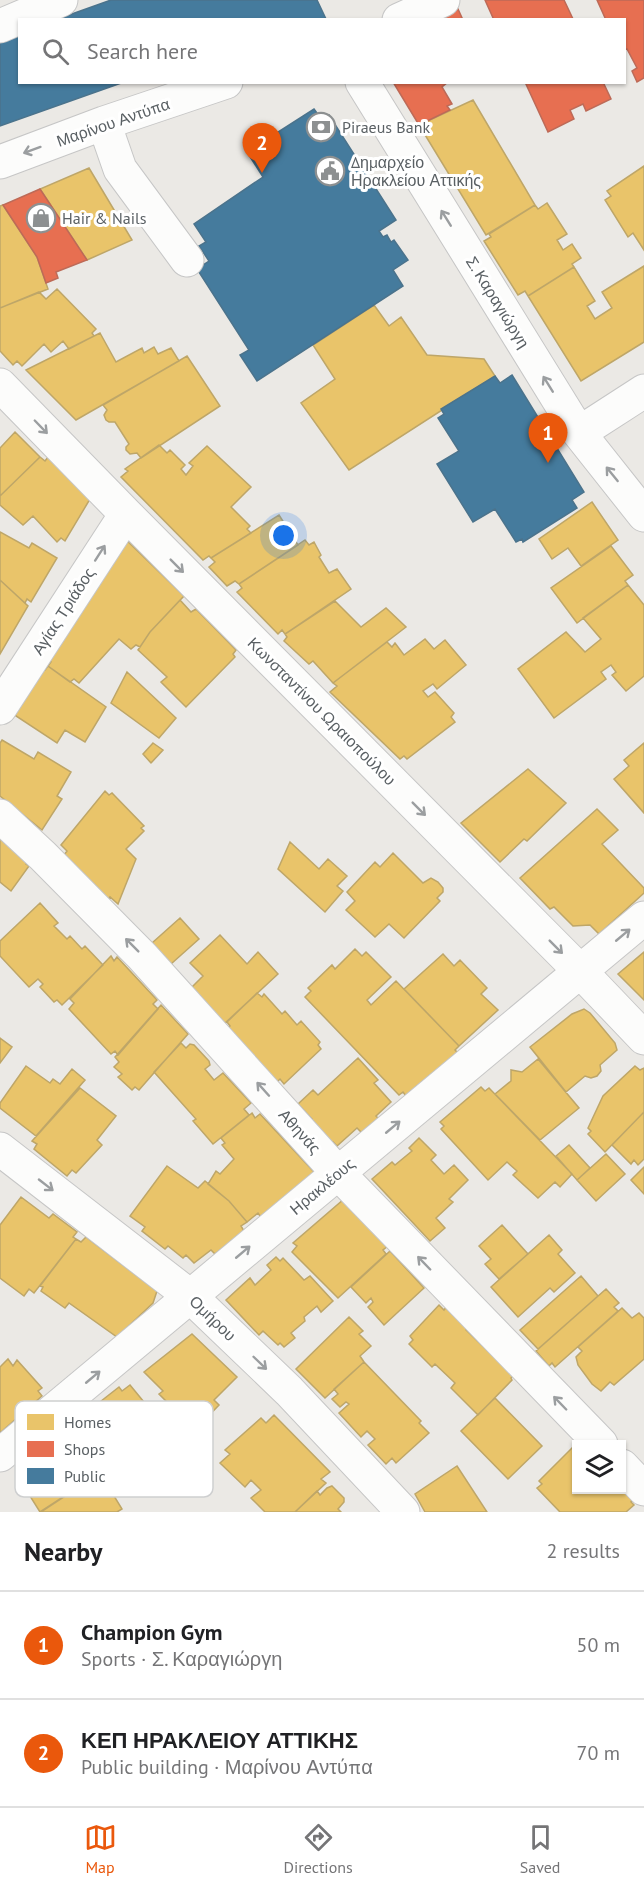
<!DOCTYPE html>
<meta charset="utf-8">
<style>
:root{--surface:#fff;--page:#f2f2f2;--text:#202124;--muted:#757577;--line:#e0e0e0;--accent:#ea580c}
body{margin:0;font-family:"PT Sans",sans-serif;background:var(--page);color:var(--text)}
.controls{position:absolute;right:18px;bottom:18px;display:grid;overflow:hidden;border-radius:0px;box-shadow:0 2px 4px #0004}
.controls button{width:54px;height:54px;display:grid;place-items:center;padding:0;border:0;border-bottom:2px solid var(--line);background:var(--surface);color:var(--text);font:30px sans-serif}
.you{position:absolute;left:284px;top:536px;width:21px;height:21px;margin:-15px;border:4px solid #fff;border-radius:50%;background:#1a73e8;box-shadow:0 0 0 9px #1a73e833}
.badge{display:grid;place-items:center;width:39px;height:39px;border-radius:50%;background:var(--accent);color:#fff;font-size:20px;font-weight:700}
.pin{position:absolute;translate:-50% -50px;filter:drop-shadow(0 2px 3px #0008)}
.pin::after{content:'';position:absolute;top:32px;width:21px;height:18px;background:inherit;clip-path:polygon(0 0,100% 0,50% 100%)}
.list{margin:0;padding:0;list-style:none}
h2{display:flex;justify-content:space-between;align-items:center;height:78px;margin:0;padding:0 24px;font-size:26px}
h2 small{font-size:20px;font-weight:400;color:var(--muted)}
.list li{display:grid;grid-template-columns:39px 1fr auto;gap:18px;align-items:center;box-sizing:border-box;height:108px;padding:0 24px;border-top:2px solid var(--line)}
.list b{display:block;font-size:22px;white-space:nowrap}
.list p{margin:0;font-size:20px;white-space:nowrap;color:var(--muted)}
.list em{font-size:20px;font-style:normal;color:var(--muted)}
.icon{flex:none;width:33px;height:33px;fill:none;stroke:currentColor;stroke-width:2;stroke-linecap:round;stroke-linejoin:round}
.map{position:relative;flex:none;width:644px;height:1512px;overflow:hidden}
.search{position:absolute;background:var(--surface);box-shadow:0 2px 4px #0004;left:18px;right:18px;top:18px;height:66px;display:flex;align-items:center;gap:15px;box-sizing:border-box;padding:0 21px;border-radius:0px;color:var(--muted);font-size:22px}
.sheet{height:294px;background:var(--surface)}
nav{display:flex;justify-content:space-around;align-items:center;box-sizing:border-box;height:84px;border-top:2px solid var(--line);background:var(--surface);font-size:16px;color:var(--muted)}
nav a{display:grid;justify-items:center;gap:3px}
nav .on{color:var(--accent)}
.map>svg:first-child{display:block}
.homes{fill:#e9c46a;stroke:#bea668;stroke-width:1.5}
.shops{fill:#e76f51;stroke:#bd6a57;stroke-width:1.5}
.public{fill:#457b9d;stroke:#4b738c;stroke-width:1.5}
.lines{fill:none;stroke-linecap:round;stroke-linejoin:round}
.minor-casing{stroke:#c6c6c6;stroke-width:35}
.minor{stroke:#fcfcfb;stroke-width:33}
.oneway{stroke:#9b9ea0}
.labels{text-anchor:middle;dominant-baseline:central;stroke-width:6;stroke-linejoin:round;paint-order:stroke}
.street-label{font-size:16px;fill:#5a6064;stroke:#fff}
.poi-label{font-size:16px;fill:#5a6064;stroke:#fff;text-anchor:start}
.key{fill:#fff;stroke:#cecfd0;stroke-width:1.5}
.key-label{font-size:16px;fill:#5a6064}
</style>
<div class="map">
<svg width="644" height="1512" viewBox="0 0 644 1512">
<rect width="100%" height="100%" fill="#ebe9e5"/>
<!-- homes -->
<path class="homes" d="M473,100L535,205L486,235L419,125Z
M644,166V250L633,233L628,237L605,200L611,196L607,191Z
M89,168L132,240L87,260L40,189Z
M547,203L567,234L557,240L563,250L572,244L581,258L572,264L574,267L528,296L525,291L518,295L484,241L491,237L489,234L535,205L538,209Z
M3,205L37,257L48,289L0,308V206Z
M644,266V342L581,381L528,296L574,267L595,301L587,306L595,319L612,308L602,292Z
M57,289L96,329L92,333L94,336L69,349L63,341L51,352L44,344L22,366L17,361L13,365L0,351V308L39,292L46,299Z
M374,305L389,326L401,317L427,355L484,359L495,376L349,470L301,403L335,379L313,345Z
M100,333L116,362L142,348L144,353L154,347L158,354L171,348L179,361L76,420L26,370Z
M187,356L220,406L141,458L137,453L130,454L126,450V447L129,444L115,422H109L106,420L104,415L107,410L103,405Z
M15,432L40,457L0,496V448Z
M159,445L167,453L170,450L185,465L181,469L186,475L193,466L189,463L207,446L251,487L231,507L250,526L247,529L251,533L211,558L209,556L203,560L121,477L128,471L125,469Z
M49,456L90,499L65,541L61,538L57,542L33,516L23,525L0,505V496L40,457L45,461Z
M592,502L618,540L581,566L568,548L552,559L539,539Z
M279,515L298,545L239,584L235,581L227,586L209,567L215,562L211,558Z
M0,532L29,548L32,543L57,558L31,602L27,599L25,603L0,580Z
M120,534L184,596L150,632L140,647L136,645L131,649L119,639L79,683L74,679L70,682L48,666L51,662L47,659Z
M305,540L309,545L314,542L321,555L319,557L329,573L337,569L351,589L285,634L282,630L278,634L237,592L242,588L239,584Z
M611,546L633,575L625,581L628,585L577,623L551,588Z
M0,580L28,606L0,654Z
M628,585L644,605V676L626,691L612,675L616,672L611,665L601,672L606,679L554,718L518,669L566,632L585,652L601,639L583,618Z
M180,600L191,612L196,609L236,650L233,654L235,657L186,707L161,682L167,677L138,650L150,632Z
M335,601L361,627L386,608L406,627L333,683L313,661L309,664L284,641L287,637L285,634Z
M425,639L434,649L445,640L466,665L437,689L433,684L423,691L428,697L435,692L454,713L451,717L455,722L407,759L404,756L400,759L330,692L337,686L333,683L387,642L392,647L395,643L404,655Z
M48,666L106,707L85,742L65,730L57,743L13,714L40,667L45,670Z
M127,672L176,718L159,738L111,703Z
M2,740L34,759L38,752L71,772L57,796L62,799L42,830L0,796V743Z
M153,743L163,750L151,763L143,754Z
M644,743V813L614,779L629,766L624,760Z
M528,769L566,803L527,841L524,839L500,862L461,823Z
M105,791L109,795L112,793L144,826L141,828L144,831L126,849L136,859L118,904L110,897L108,900L64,855L67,851L61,845Z
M597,809L618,830L602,844L644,888V893L599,934L590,925L573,926L554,907L550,909L520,878Z
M0,836L29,859L26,864L29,866L11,891L0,882Z
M290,842L319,869L328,859L347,876L337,886L343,891L325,912L278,869Z
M393,853L423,883L431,878L438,882L443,888V892L437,898L440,901L404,938L389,924L375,937L346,910L355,901L347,892L375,862L380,867Z
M40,903L58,923L54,926L67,939L70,936L82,949L85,946L103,965L62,1005L57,1000L54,1002L40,987L43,984L38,979L29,987L0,956V941Z
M180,918L199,939L171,964L152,943Z
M220,935L247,964L258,952L278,974L224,1024L191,988L203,976L190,963Z
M355,949L362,956L366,952L391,977L367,1000L371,1005L396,981L459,1046L455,1050L458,1053L406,1096L403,1092L399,1095L305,997L311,991L308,988L332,965L335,969Z
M644,952V1000L618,974Z
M443,954L454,966L460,960L487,988L481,994L498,1010L459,1046L404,989Z
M111,956L114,961L117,957L157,1000L153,1004L158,1009L118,1055L115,1051L111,1054L69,1009L74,1003L70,999Z
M257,993L262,997L264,994L282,1014L285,1011L297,1025L301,1021L320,1042L318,1045L321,1049L284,1084L280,1079L273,1086L226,1030L230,1026L227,1022Z
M161,1005L188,1034L139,1090L135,1087L132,1090L118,1077L122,1074L114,1067L119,1062L115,1057Z
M584,1009L590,1013L615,1043L617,1050L600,1065L601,1071L597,1076L591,1078L585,1076L566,1092L530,1047L572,1014Z
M0,1038L12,1047L0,1063Z
M181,1043L186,1048L190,1044L194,1045L209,1061L210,1065L205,1069L214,1080L223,1073L251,1103L244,1109L249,1115L213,1144L193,1121L196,1119L154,1072Z
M358,1058L378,1080L374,1083L391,1102L376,1116L379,1119L363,1134L357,1128L337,1146L333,1142L330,1144L309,1122L312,1119L298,1104L313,1090L318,1095Z
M538,1059L579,1108L540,1140L495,1094L511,1081V1070L522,1072Z
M26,1066L50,1083L53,1079L60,1084L72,1069L85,1080L36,1136L0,1108V1103Z
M635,1066L640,1070L644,1068V1112L605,1152L588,1134L591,1131L588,1128L603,1096Z
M481,1087L485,1091L489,1088L572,1174L560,1187L555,1182L538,1198L513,1175L517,1171L507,1162L488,1180L441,1129L444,1126L440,1122Z
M80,1088L116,1116L97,1140L102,1145L76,1173L72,1170L67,1176L34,1149L37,1144L32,1141Z
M644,1112V1159L638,1165L634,1160L631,1164L612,1145Z
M252,1113L255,1118L260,1114L315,1173L262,1219L258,1213L247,1222L229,1201L208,1184L216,1171L220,1174L234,1159L222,1145L225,1143L221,1138Z
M419,1138L436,1155L431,1160L444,1174L454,1165L468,1180L449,1199L453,1202L436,1218L445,1228L430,1241L372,1179L392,1162L395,1165L412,1151L409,1148Z
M569,1145L590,1168L577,1180L556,1156Z
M606,1154L625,1174L596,1201L577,1180Z
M167,1166L198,1188L205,1181L229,1201L247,1222L241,1226L244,1231L215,1254L211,1250L194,1263L186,1255L183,1258L168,1246L165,1249L142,1231L145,1227L130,1216Z
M644,1167V1194L631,1180Z
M21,1197L49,1218L53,1214L77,1232L73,1237L76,1239L34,1293L29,1289L24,1296L0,1278V1225Z
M344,1199L388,1246L383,1250L386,1254L338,1298L292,1252L297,1246L293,1243Z
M502,1225L528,1254L499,1279L485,1264L491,1259L479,1246Z
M549,1235L562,1250L558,1254L575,1273L554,1292L550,1288L518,1317L491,1287Z
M86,1237L157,1291L153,1303L117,1337L69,1303L65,1308L41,1291L43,1287L40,1286L76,1239L81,1242Z
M390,1251L424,1288L384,1325L368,1307L373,1302L371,1298L366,1303L351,1287Z
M276,1257L280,1261L283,1258L304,1280L310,1276L333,1301L321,1312L317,1306L304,1317L305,1321L291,1333L295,1338L284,1347L280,1343L278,1345L263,1331L259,1335L226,1300L250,1278L255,1285L271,1270L267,1265Z
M581,1276L598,1296L538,1349L520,1330Z
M606,1289L619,1303L614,1307L618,1311L555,1367L552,1363L549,1366L536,1351Z
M439,1305L444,1310L447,1306L468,1327L466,1330L493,1356L495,1354L515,1373L511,1378L512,1380L478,1415L451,1388L455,1383L435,1364L432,1367L409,1344L413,1340L410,1336Z
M622,1308L632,1318L639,1313L644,1318V1359L614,1385L610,1382L601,1391L592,1384L578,1365L576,1357L582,1351L578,1347Z
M349,1317L363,1331L359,1334L371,1346L360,1356L364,1362L325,1398L296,1369Z
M192,1334L237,1377L214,1400L219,1405L199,1426L179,1407L176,1411L159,1394L163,1391L144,1372Z
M8,1359L13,1366L17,1360L42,1388L38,1391L42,1396L0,1433V1367Z
M364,1362L421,1421L419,1423L429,1433L396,1463L392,1458L386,1464L368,1445L375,1439L367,1431L361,1437L339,1413L349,1404L346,1402L340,1407L332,1399L338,1394L334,1389Z
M130,1385L162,1424L151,1433L156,1439L162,1434L175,1451L171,1455L173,1458L151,1476L140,1462L128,1471L124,1467L116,1473L78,1426L86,1420L82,1416L119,1387L122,1391Z
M495,1398L542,1446L508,1479L461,1431Z
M274,1415L330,1472L321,1479L326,1483L295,1512H265L251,1498L261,1490L251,1480L245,1487L220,1463L230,1454L225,1450L261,1418L266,1423Z
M70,1433L100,1473L40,1512L18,1477Z
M576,1444V1490H622V1485L634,1497L631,1502L634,1505L626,1512H560L537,1488L542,1484L539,1481Z
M457,1466L487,1512H425L415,1494Z
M100,1473L122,1509L117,1512H41Z
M332,1486L344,1498V1502L338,1509L341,1512H295L317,1491L320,1495L327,1488Z"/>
<!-- shops -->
<path class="shops" d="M485,0H564L573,19L494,20Z
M597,0H644V78L637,82L632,71L637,68L627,49L624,50V20H606Z
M458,9L463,20H435Z
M393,82H448L442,87L452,104L447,106L450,110L419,125Z
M525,82H603L611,99L586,111L583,104L570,110L574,119L548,132Z
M40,189L87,260L56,272L58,278L46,283L37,257L3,205Z"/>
<!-- public -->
<path class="public" d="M111,0H317L326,19L55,20Z
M20,32V82H124L0,126V39Z
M314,109L322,120L329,115L396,220L379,231L383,237L387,235L391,242L394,240L408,260L393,270L403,286L257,381L240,355L249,350L197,269L209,261L199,246L206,242L194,224L263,177L247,152Z
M512,375L584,492L572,500L577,508L523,542L522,539L516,542L495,509L473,522L437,464L459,451L438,418L444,414L441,409L495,376L500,383Z"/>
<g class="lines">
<!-- minor casing -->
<g class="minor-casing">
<path id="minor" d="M399,20L443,0
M0,26L61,0
M362,82L579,433L644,515
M104,123L120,169L187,260
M0,162L104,123L226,82
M0,385L126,514L580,971L644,1038
M579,433L644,391
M0,708L126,514
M0,816L43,856L142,956L338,1173L601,1444
M0,1149L190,1296L289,1391L403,1512
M0,1455L644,918
M622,1466L644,1489"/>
</g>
<!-- minor -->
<use href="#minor" class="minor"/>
</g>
<!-- one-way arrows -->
<defs><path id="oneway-shaft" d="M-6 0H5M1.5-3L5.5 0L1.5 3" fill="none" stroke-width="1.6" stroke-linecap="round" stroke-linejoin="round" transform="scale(1.5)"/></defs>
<g class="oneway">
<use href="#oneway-shaft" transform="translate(32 150) rotate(160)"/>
<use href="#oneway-shaft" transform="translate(446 218) rotate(-122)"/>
<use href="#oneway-shaft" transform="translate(548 384) rotate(-122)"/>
<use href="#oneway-shaft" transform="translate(41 427) rotate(46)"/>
<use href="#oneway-shaft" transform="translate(612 474) rotate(-129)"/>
<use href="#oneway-shaft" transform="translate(100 553) rotate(-57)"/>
<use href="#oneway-shaft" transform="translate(177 566) rotate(45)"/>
<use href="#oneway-shaft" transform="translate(419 809) rotate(45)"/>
<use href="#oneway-shaft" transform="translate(623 935) rotate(-40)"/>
<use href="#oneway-shaft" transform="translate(132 945) rotate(-135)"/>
<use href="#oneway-shaft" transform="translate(556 947) rotate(45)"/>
<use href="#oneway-shaft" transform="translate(263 1089) rotate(-132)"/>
<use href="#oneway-shaft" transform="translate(393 1127) rotate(-40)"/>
<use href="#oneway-shaft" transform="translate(46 1185) rotate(38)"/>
<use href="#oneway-shaft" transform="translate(243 1252) rotate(-40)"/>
<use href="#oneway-shaft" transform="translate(424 1263) rotate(-134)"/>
<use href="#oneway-shaft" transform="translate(260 1363) rotate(44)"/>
<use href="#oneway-shaft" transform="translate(93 1377) rotate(-40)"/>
<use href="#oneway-shaft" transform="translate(560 1403) rotate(-134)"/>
</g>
<!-- icons -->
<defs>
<g id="bank-ring" transform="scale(1.5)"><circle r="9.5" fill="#fff" stroke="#8d9091" stroke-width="1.5"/><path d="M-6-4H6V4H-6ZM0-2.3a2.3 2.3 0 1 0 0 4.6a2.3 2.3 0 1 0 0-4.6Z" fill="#8d9091"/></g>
<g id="civic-ring" transform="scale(1.5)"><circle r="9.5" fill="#fff" stroke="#8d9091" stroke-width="1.5"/><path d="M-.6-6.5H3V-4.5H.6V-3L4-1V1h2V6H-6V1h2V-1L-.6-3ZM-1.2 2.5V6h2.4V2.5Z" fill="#8d9091"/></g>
<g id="shop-ring" transform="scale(1.5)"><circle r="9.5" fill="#fff" stroke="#8d9091" stroke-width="1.5"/><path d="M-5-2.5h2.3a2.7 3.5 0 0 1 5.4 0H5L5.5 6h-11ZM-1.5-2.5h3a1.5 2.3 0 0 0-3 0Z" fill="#8d9091"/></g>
</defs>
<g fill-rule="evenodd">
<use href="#bank-ring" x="321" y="127"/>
<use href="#civic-ring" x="330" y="171"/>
<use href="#shop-ring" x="41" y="218"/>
</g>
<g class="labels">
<!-- street labels -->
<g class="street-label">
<text transform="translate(113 122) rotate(-19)">Μαρίνου Αντύπα</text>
<text transform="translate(498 302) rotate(58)">Σ. Καραγιώργη</text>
<text transform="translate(63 611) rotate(-57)">Αγίας Τριάδος</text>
<text transform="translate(322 711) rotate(45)">Κωνσταντίνου Ωραιοπούλου</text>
<text transform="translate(300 1131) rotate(48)">Αθηνάς</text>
<text transform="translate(322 1186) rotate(-40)">Ηρακλέους</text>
<text transform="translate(213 1318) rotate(44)">Ομήρου</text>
</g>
<!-- poi labels -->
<g class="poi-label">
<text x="342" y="127">Piraeus Bank</text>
<text x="351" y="162">Δημαρχείο<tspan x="351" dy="18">Ηρακλείου Αττικής</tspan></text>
<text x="62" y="218">Hair &amp; Nails</text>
</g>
</g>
<!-- legend -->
<rect x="15" y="1401" width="198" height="96" rx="9" class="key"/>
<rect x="27" y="1414" width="27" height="16" fill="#e9c46a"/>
<rect x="27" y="1441" width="27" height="16" fill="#e76f51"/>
<rect x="27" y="1468" width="27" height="16" fill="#457b9d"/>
<g class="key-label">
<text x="64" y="1428">Homes</text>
<text x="64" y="1455">Shops</text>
<text x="64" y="1482">Public</text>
</g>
</svg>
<div class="controls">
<button><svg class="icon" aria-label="layers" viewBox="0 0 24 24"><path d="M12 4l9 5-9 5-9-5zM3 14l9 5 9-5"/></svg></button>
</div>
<div class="you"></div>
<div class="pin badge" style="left:548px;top:463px">1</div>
<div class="pin badge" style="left:262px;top:173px">2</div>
<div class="search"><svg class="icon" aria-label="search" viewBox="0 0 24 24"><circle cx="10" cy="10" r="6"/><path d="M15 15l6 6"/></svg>Search here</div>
</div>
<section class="sheet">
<h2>Nearby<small>2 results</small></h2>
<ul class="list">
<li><span class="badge">1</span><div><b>Champion Gym</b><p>Sports · Σ. Καραγιώργη</p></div><em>50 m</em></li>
<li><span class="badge">2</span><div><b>ΚΕΠ ΗΡΑΚΛΕΙΟΥ ΑΤΤΙΚΗΣ</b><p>Public building · Μαρίνου Αντύπα</p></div><em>70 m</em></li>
</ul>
</section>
<nav>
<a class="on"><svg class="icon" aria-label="map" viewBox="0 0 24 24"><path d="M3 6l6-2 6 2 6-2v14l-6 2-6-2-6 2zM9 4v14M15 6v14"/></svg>Map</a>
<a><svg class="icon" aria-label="directions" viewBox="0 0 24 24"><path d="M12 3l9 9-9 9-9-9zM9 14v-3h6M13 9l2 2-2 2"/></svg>Directions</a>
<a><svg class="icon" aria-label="saved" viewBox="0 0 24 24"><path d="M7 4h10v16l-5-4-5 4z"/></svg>Saved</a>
</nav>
